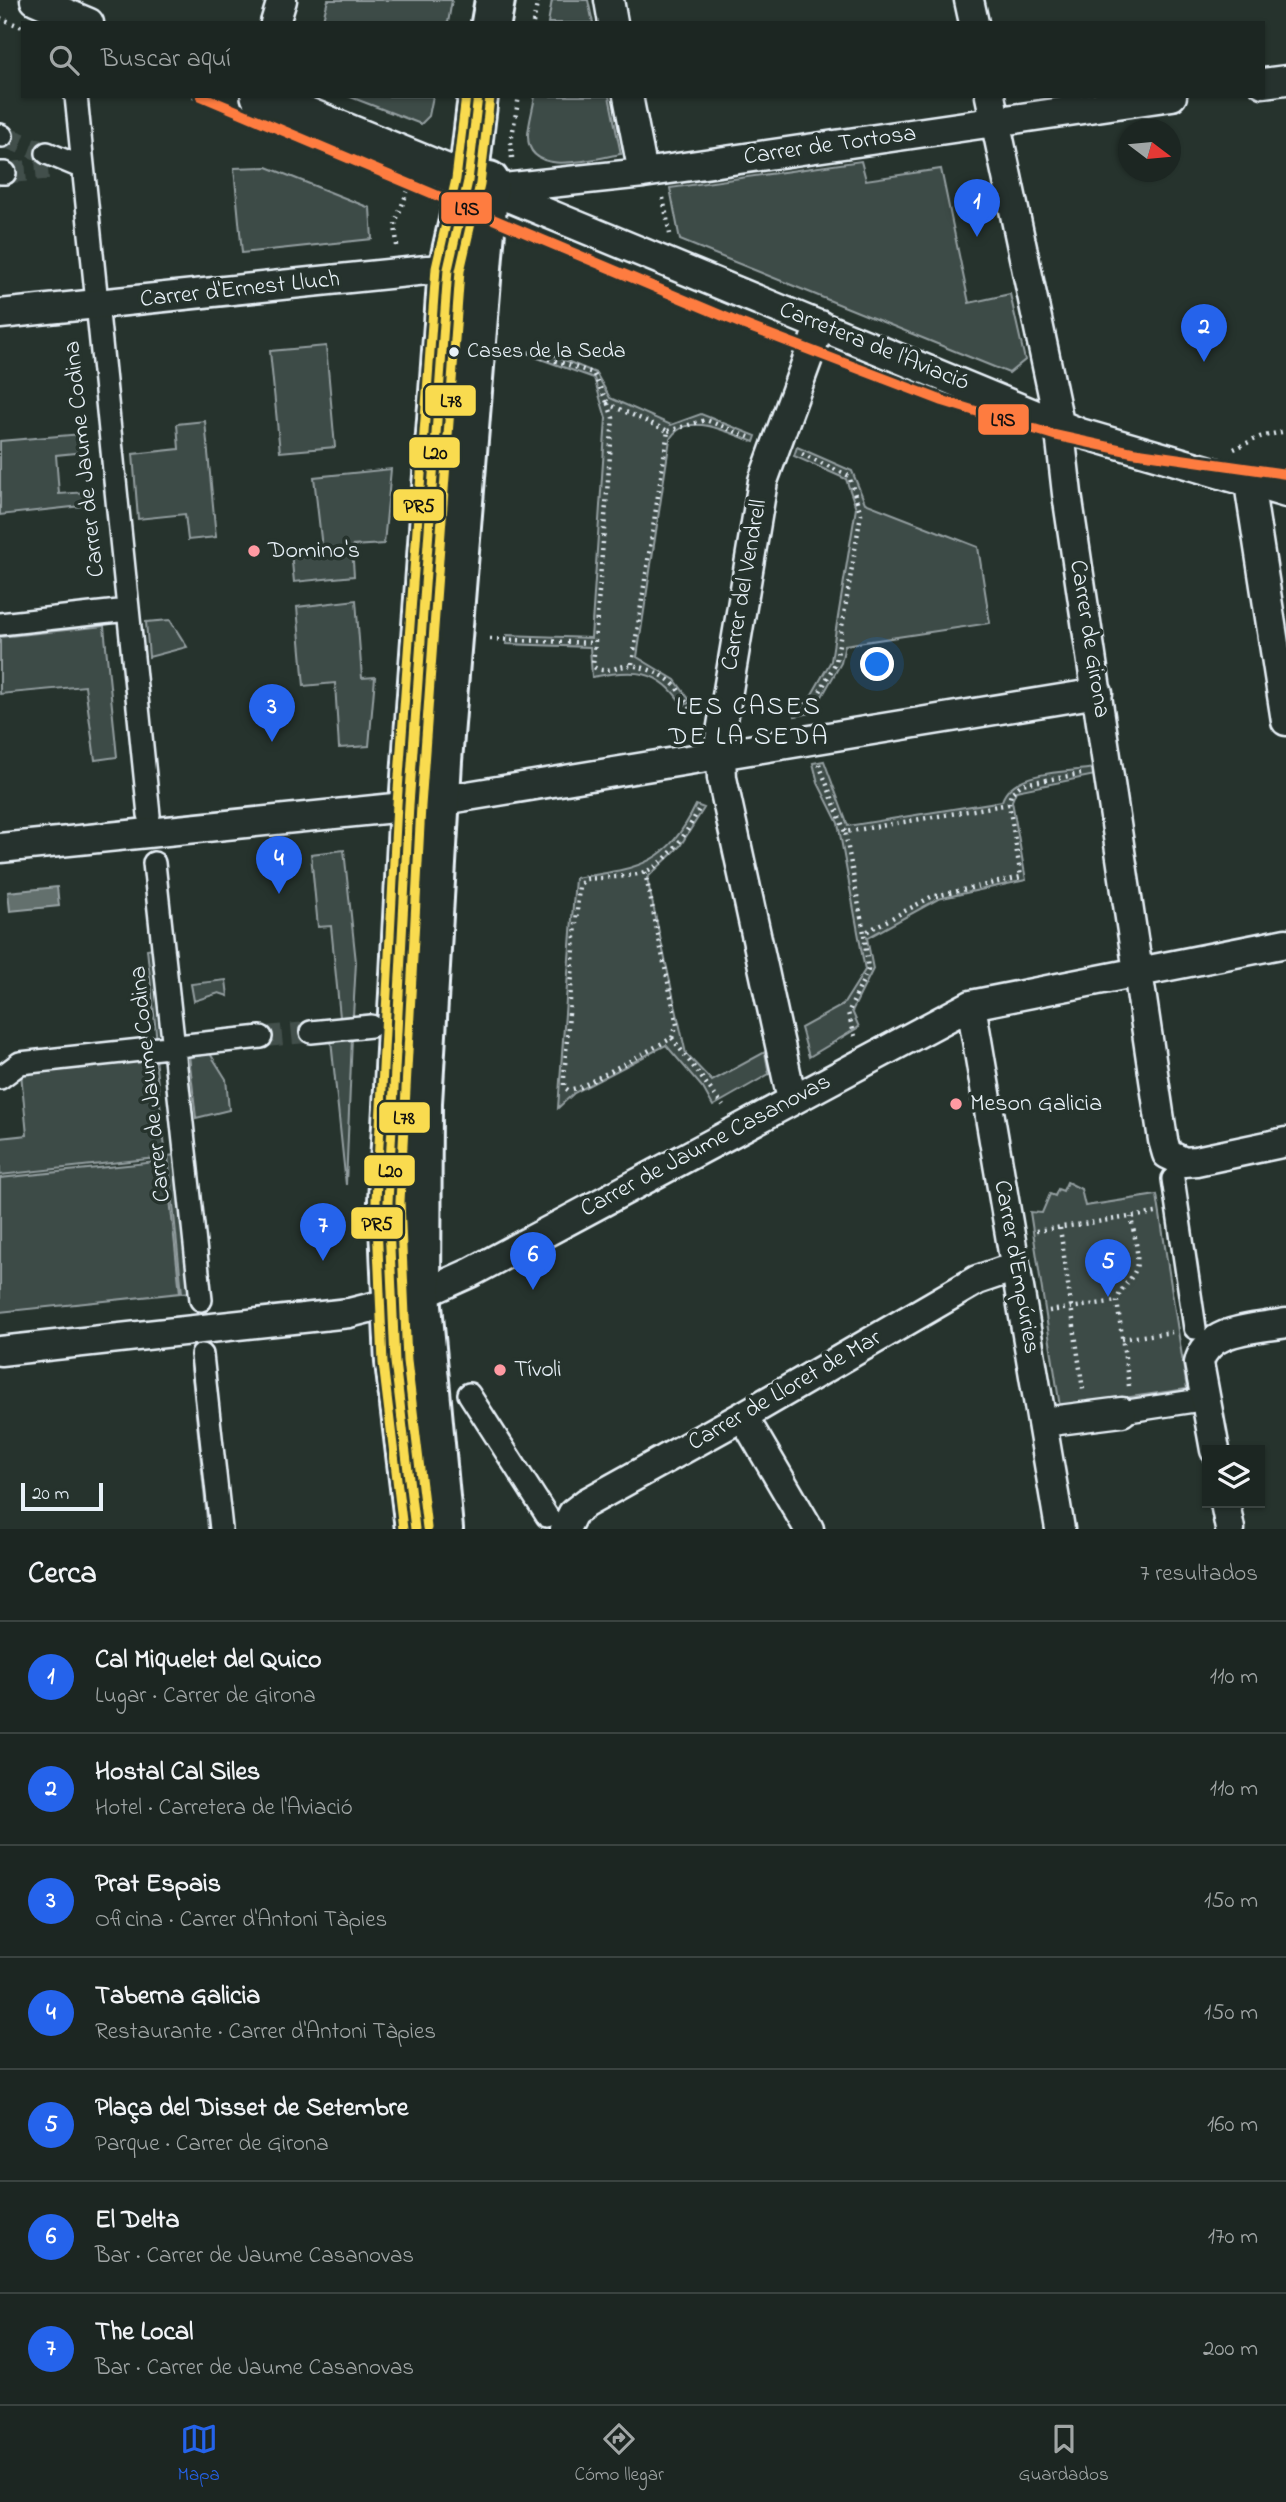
<!DOCTYPE html>
<html lang="es">
<meta charset="utf-8">
<style>
:root{--surface:#1c2622;--page:#252e2a;--text:#f1f3f6;--muted:#a0a5a5;--line:#3a4340;--accent:#2563eb}
body{margin:0;font-family:"Indie Flower",sans-serif;background:var(--page);color:var(--text)}
.controls{position:absolute;right:21px;bottom:21px;display:grid;overflow:hidden;border-radius:0px;box-shadow:0 2px 5px #0004}
.controls button{width:63px;height:63px;display:grid;place-items:center;padding:0;border:0;border-bottom:2px solid var(--line);background:var(--surface);color:var(--text);font:35px sans-serif}
.compass{position:absolute;left:1118px;top:119px;width:63px;height:63px;border-radius:50%;background:var(--surface);box-shadow:0 2px 5px #0004;rotate:106deg}
.scale{position:absolute;left:21px;bottom:18px;width:82px;box-sizing:border-box;padding-left:7px;border:4px solid #e8f1f8;border-top:0;font-size:19px;line-height:24px;white-space:nowrap;color:#e8f1f8;-webkit-text-stroke:5px #26332d;paint-order:stroke}
.you{position:absolute;left:878px;top:665px;width:24px;height:24px;margin:-18px;border:5px solid #fff;border-radius:50%;background:#1a73e8;box-shadow:0 0 0 10px #1a73e833}
.badge{display:grid;place-items:center;width:46px;height:46px;border-radius:50%;background:var(--accent);color:#fff;font-size:23px;font-weight:700}
.pin{position:absolute;translate:-50% -58px;filter:drop-shadow(0 2px 4px #0008)}
.pin::after{content:'';position:absolute;top:37px;width:24px;height:21px;background:inherit;clip-path:polygon(0 0,100% 0,50% 100%)}
.list{margin:0;padding:0;list-style:none}
h2{display:flex;justify-content:space-between;align-items:center;height:91px;margin:0;padding:0 28px;font-size:30px}
h2 small{font-size:23px;font-weight:400;color:var(--muted)}
.list li{display:grid;grid-template-columns:46px 1fr auto;gap:21px;align-items:center;box-sizing:border-box;height:112px;padding:0 28px;border-top:2px solid var(--line)}
.list b{display:block;font-size:26px;white-space:nowrap}
.list p{margin:0;font-size:23px;white-space:nowrap;color:var(--muted)}
.list em{font-size:23px;font-style:normal;color:var(--muted)}
.icon{flex:none;width:38px;height:38px;fill:none;stroke:currentColor;stroke-width:2;stroke-linecap:round;stroke-linejoin:round}
.map{position:relative;flex:none;width:1286px;height:1529px;overflow:hidden}
.search{position:absolute;background:var(--surface);box-shadow:0 2px 5px #0004;left:21px;right:21px;top:21px;height:77px;display:flex;align-items:center;gap:18px;box-sizing:border-box;padding:0 24px;border-radius:0px;color:var(--muted);font-size:26px}
.sheet{height:875px;background:var(--surface)}
nav{display:flex;justify-content:space-around;align-items:center;box-sizing:border-box;height:98px;border-top:2px solid var(--line);background:var(--surface);font-size:19px;color:var(--muted)}
nav a{display:grid;justify-items:center;gap:4px}
nav .on{color:var(--accent)}
.map>svg:first-child{display:block}
.green{fill:#3e4b47;stroke:#939ea0;stroke-width:2}
.water{fill:#636f6d;stroke:#98a3a5;stroke-width:2}
.lines{fill:none;stroke-linecap:round;stroke-linejoin:round}
.pedestrian-tunnel{stroke:#43504b;stroke-width:21;stroke-dasharray:21 10;stroke-linecap:butt}
.pedestrian-casing{stroke:#e8f1f8;stroke-width:26}
.minor-casing{stroke:#e8f1f8;stroke-width:33}
.tertiary-casing{stroke:#e8f1f8;stroke-width:40}
.secondary-casing{stroke:#e8f1f8;stroke-width:44}
.path{stroke:#e8f1f8;stroke-width:4.5;stroke-dasharray:2 5;stroke-linecap:butt}
.pedestrian{stroke:#26332d;stroke-width:21}
.minor{stroke:#26332d;stroke-width:28}
.tertiary{stroke:#26332d;stroke-width:35}
.secondary{stroke:#26332d;stroke-width:38}
.bus-1-casing{stroke:#26332d;stroke-width:14}
.bus-2-casing{stroke:#26332d;stroke-width:14}
.bus-3-casing{stroke:#26332d;stroke-width:14}
.bus-1{stroke:#f9db4f;stroke-width:9}
.bus-2{stroke:#f9db4f;stroke-width:9}
.bus-3{stroke:#f9db4f;stroke-width:9}
.metro-1-casing{stroke:#26332d;stroke-width:16}
.metro-1{stroke:#fe7c40;stroke-width:10}
.bus-dot{fill:#e8f1f8;stroke:#26332d;stroke-width:2.5}
.poi-dot{fill:#ff9aa2;stroke:#26332d;stroke-width:2.5}
.labels{text-anchor:middle;dominant-baseline:central;stroke-width:7;stroke-linejoin:round;paint-order:stroke}
.bus-label{font-size:22px;fill:#e8f1f8;stroke:#26332d;text-anchor:start}
.street-label{font-size:24px;fill:#e8f1f8;stroke:#26332d}
.poi-label{font-size:24px;fill:#e8f1f8;stroke:#26332d;text-anchor:start}
.neighbourhood-label{font-size:26px;letter-spacing:2px;fill:#e8f1f8;stroke:#26332d}
.line-badge{stroke:#26332d;stroke-width:2.5}
.pale-badge-label{font-size:19px;text-anchor:middle;font-weight:bold;fill:#111}
</style>
<div class="map">
<svg width="1286" height="1529" viewBox="0 0 1286 1529">
<rect width="100%" height="100%" fill="#26332d"/>
<filter id="ink" filterUnits="userSpaceOnUse"><feTurbulence type="fractalNoise" baseFrequency=".0143" numOctaves="2"/><feDisplacementMap in="SourceGraphic" scale="14" xChannelSelector="R" yChannelSelector="G"/><feConvolveMatrix kernelMatrix="1 2 1 2 8 2 1 2 1" color-interpolation-filters="sRGB"/></filter>
<g filter="url(#ink)">
<!-- green -->
<path class="green" d="M328,0H452L448,23H322Z
M552,0H588L593,23H548Z
M348,96H433L429,116L421,124Z
M535,96H609L621,154C596,158 526,180 528,134C529,122 533,109 535,96Z
M861,161L866,180L941,169L969,303L1010,294L1025,360L1009,373L680,240L670,188Z
M267,167L370,208L372,239L242,253L234,168Z
M326,346L335,447L280,452L270,351Z
M533,347L596,373L610,398L671,425L701,414L756,436L754,442C731,434 687,409 670,439L637,657L675,680L691,702L683,706C659,667 633,670 592,677L590,647L506,644L507,635L591,638L606,418L594,378L532,356Z
M205,421L216,537L188,540L185,514L138,519L133,454L179,449L177,424Z
M82,434L85,452L56,455L59,494L88,492L90,505L0,515V441Z
M797,447L852,471L865,503L978,547L990,623L845,645L841,663L816,707L817,712L795,716L793,703H807L831,661L835,635L856,508L846,479L794,456Z
M391,469L384,544L352,546L354,576L294,582L291,552L322,548L314,477Z
M356,600L362,678L375,677L369,746L339,748L335,683L304,686L297,607Z
M170,620L187,647L149,657L146,622Z
M104,626L117,757L95,760L85,686L0,694V637Z
M824,761L848,826L1002,801C1012,770 1065,773 1094,768L1095,775L1016,791L1012,801L1026,880L938,899L867,938L873,969L852,1011L859,1027L809,1057L801,1028L843,1005L865,970L838,823L818,783L813,763Z
M696,805L704,808L680,846L647,878L686,1054L712,1081L765,1052L769,1074L713,1106L703,1088L666,1045L574,1093L558,1108L575,878C637,868 666,867 696,805Z
M344,850L356,962L353,1016L340,1017L331,926L318,927L311,854Z
M153,948L163,1041L157,1042L147,949Z
M226,980L228,996L219,993L194,1001L191,984Z
M352,1037L346,1185L331,1040Z
M209,1052L226,1079L229,1110L196,1118L189,1055Z
M155,1058L166,1157L0,1175V1138L27,1135L21,1073Z
M175,1155L190,1292L182,1293L168,1156Z
M166,1161L180,1293L0,1312V1178Z
M1067,1182L1081,1189L1085,1206L1157,1195L1187,1389L1060,1407L1030,1212L1042,1213L1050,1194L1055,1196L1058,1189L1063,1191Z
M191,1367H198L215,1529H208Z"/>
<!-- water -->
<path class="water" d="M57,887L59,906L10,911L8,892Z"/>
<g class="lines">
<!-- pedestrian-tunnel -->
<path class="pedestrian-tunnel" d="M2,136L47,153
M5,173L48,169
M261,1037L311,1032"/>
<!-- pedestrian casing -->
<g class="pedestrian-casing">
<path id="pedestrian" d="M76,96L149,815
M0,135L2,136
M47,153L83,168
M0,173H5
M0,624L128,610
M154,863L201,1300
M311,1032L371,1026
M0,1078L20,1063L261,1037
M1173,1179L1195,1328
M202,1355L221,1529
M469,1394L547,1516
M1122,1412L1194,1401"/>
</g>
<!-- minor casing -->
<g class="minor-casing">
<path id="minor" d="M35,0L89,23
M609,0L613,23
M969,0L974,23
M275,23L282,0
M1263,83L1286,80
M628,96L643,173
M990,96L1059,423L1067,494L1163,1140L1167,1154L1184,1162L1196,1161L1286,1142
M474,183L1080,433L1286,493
M494,189L643,173L1172,96
M0,314L427,270L467,269
M1249,483L1286,721
M0,848L394,808L1098,693
M971,1005L1060,1529
M792,1100L722,778L720,738L763,481L820,325
M0,1351L349,1313L421,1295L470,1273L971,1005L1286,943
M743,1416L809,1529
M1043,1422L1122,1412
M1215,1450L1199,1363C1207,1328 1256,1329 1286,1323
M1225,1503L1230,1529
M565,1529L573,1513L586,1503L743,1416L977,1280L1015,1267"/>
</g>
<!-- tertiary casing -->
<g class="tertiary-casing">
<path id="tertiary" d="M259,96L468,181"/>
</g>
<!-- secondary casing -->
<g class="secondary-casing">
<path id="secondary" d="M491,23L495,0
M415,1529L395,1362L388,1202L409,805L448,269L468,181L478,96
M443,1529L421,1295L422,1103L442,761L489,181"/>
</g>
<!-- path -->
<path class="path" d="M0,18L22,27
M533,23L538,0
M193,96L233,112
M512,158L511,142L519,96
M663,198L670,234
M397,246L395,223L408,190
M515,348L593,373L608,404
M668,431L706,420L749,437
M1234,449L1260,437L1286,431
M802,454L849,476L861,514L836,662L809,712
M490,639L595,643
M632,664L668,431L608,404L613,418L593,666C604,677 623,662 636,666C650,669 667,676 676,687C683,696 687,707 698,713
M819,764L845,832
M1009,804L845,832L864,933L931,897L1021,877L1009,804L1011,793L1022,784L1081,774
M645,872L677,1025L672,1038L581,1087L568,1090L564,1087V1078L579,885L586,879C604,877 631,878 647,871C672,859 688,830 700,807
M855,1036L848,1013L868,970L864,933
M672,1038L723,1106
M1060,1228L1083,1390
M1036,1231L1156,1213
M1049,1311L1117,1301
M1122,1339L1172,1332
M1129,1386L1117,1301C1120,1289 1128,1283 1134,1273C1142,1258 1133,1232 1131,1217"/>
<!-- pedestrian -->
<use href="#pedestrian" class="pedestrian"/>
<!-- minor -->
<use href="#minor" class="minor"/>
<!-- tertiary -->
<use href="#tertiary" class="tertiary"/>
<!-- secondary -->
<use href="#secondary" class="secondary"/>
<!-- bus-1 casing -->
<g class="bus-1-casing">
<path id="bus-1" d="M415,1529L395,1362L388,1202L409,805L448,269L468,181L478,96"/>
</g>
<!-- bus-2 casing -->
<g class="bus-2-casing">
<path id="bus-2" d="M427,1528L407,1361L400,1202L421,806L460,271L480,184L490,97"/>
</g>
<!-- bus-3 casing -->
<g class="bus-3-casing">
<path id="bus-3" d="M403,1529L383,1363L376,1201L397,804L436,268L456,179L466,96"/>
</g>
<!-- bus-1 -->
<use href="#bus-1" class="bus-1"/>
<!-- bus-2 -->
<use href="#bus-2" class="bus-2"/>
<!-- bus-3 -->
<use href="#bus-3" class="bus-3"/>
<!-- metro-1 casing -->
<g class="metro-1-casing">
<path id="metro-1" d="M201,96L742,324L943,401L1054,435L1132,452L1286,474"/>
</g>
<!-- metro-1 -->
<use href="#metro-1" class="metro-1"/>
</g>
</g>
<!-- markers -->
<circle class="bus-dot" cx="454" cy="352" r="6"/>
<g class="poi-dot">
<circle cx="254" cy="551" r="7"/>
<circle cx="956" cy="1104" r="7"/>
<circle cx="500" cy="1370" r="7"/>
</g>
<g class="labels">
<!-- bus labels -->
<g class="bus-label">
<text x="467" y="352">Cases de la Seda</text>
</g>
<!-- street labels -->
<g class="street-label">
<text transform="translate(830 146) rotate(-8)">Carrer de Tortosa</text>
<text transform="translate(240 290) rotate(-6)">Carrer d'Ernest Lluch</text>
<text transform="translate(874 347) rotate(22)">Carretera de l'Aviació</text>
<text transform="translate(85 459) rotate(-96)">Carrer de Jaume Codina</text>
<text transform="translate(745 585) rotate(-80)">Carrer del Vendrell</text>
<text transform="translate(1089 639) rotate(81)">Carrer de Girona</text>
<text transform="translate(151 1084) rotate(-96)">Carrer de Jaume Codina</text>
<text transform="translate(706 1146) rotate(-28)">Carrer de Jaume Casanovas</text>
<text transform="translate(1016 1267) rotate(80)">Carrer d'Empúries</text>
<text transform="translate(785 1391) rotate(-30)">Carrer de Lloret de Mar</text>
</g>
<!-- poi labels -->
<g class="poi-label">
<text x="268" y="551">Domino's</text>
<text x="970" y="1104">Meson Galicia</text>
<text x="514" y="1370">Tívoli</text>
</g>
<!-- neighbourhood labels -->
<g class="neighbourhood-label">
<text x="749" y="708">LES CASES<tspan x="749" dy="30">DE LA SEDA</tspan></text>
</g>
</g>
<g class="line-badge">
<rect x="440" y="191" width="53" height="34" rx="7" fill="#fe7c40"/>
<rect x="424" y="384" width="53" height="33" rx="7" fill="#f9db4f"/>
<rect x="977" y="403" width="53" height="33" rx="7" fill="#fe7c40"/>
<rect x="408" y="436" width="53" height="33" rx="7" fill="#f9db4f"/>
<rect x="392" y="488" width="53" height="34" rx="7" fill="#f9db4f"/>
<rect x="378" y="1101" width="53" height="33" rx="7" fill="#f9db4f"/>
<rect x="363" y="1154" width="53" height="33" rx="7" fill="#f9db4f"/>
<rect x="350" y="1206" width="54" height="34" rx="7" fill="#f9db4f"/>
</g>
<g class="pale-badge-label">
<text x="467" y="215">L9S</text>
<text x="451" y="407">L78</text>
<text x="1003" y="426">L9S</text>
<text x="435" y="459">L20</text>
<text x="419" y="512">PR5</text>
<text x="404" y="1124">L78</text>
<text x="390" y="1177">L20</text>
<text x="377" y="1230">PR5</text>
</g>
</svg>
<div class="controls">
<button><svg class="icon" aria-label="layers" viewBox="0 0 24 24"><path d="M12 4l9 5-9 5-9-5zM3 14l9 5 9-5"/></svg></button>
</div>
<svg class="compass" viewBox="-18 -18 36 36"><path d="M0-13l5 13h-10z" fill="#e53935"/><path d="M0 13l5-13h-10z" fill="#a0a5a5"/></svg>
<div class="scale">20 m</div>
<div class="you"></div>
<div class="pin badge" style="left:977px;top:237px">1</div>
<div class="pin badge" style="left:1204px;top:362px">2</div>
<div class="pin badge" style="left:272px;top:742px">3</div>
<div class="pin badge" style="left:279px;top:894px">4</div>
<div class="pin badge" style="left:1108px;top:1297px">5</div>
<div class="pin badge" style="left:533px;top:1290px">6</div>
<div class="pin badge" style="left:323px;top:1261px">7</div>
<div class="search"><svg class="icon" aria-label="search" viewBox="0 0 24 24"><circle cx="10" cy="10" r="6"/><path d="M15 15l6 6"/></svg>Buscar aquí</div>
</div>
<section class="sheet">
<h2>Cerca<small>7 resultados</small></h2>
<ul class="list">
<li><span class="badge">1</span><div><b>Cal Miquelet del Quico</b><p>Lugar · Carrer de Girona</p></div><em>110 m</em></li>
<li><span class="badge">2</span><div><b>Hostal Cal Siles</b><p>Hotel · Carretera de l'Aviació</p></div><em>110 m</em></li>
<li><span class="badge">3</span><div><b>Prat Espais</b><p>Oficina · Carrer d'Antoni Tàpies</p></div><em>150 m</em></li>
<li><span class="badge">4</span><div><b>Taberna Galicia</b><p>Restaurante · Carrer d'Antoni Tàpies</p></div><em>150 m</em></li>
<li><span class="badge">5</span><div><b>Plaça del Disset de Setembre</b><p>Parque · Carrer de Girona</p></div><em>160 m</em></li>
<li><span class="badge">6</span><div><b>El Delta</b><p>Bar · Carrer de Jaume Casanovas</p></div><em>170 m</em></li>
<li><span class="badge">7</span><div><b>The Local</b><p>Bar · Carrer de Jaume Casanovas</p></div><em>200 m</em></li>
</ul>
</section>
<nav>
<a class="on"><svg class="icon" aria-label="map" viewBox="0 0 24 24"><path d="M3 6l6-2 6 2 6-2v14l-6 2-6-2-6 2zM9 4v14M15 6v14"/></svg>Mapa</a>
<a><svg class="icon" aria-label="directions" viewBox="0 0 24 24"><path d="M12 3l9 9-9 9-9-9zM9 14v-3h6M13 9l2 2-2 2"/></svg>Cómo llegar</a>
<a><svg class="icon" aria-label="saved" viewBox="0 0 24 24"><path d="M7 4h10v16l-5-4-5 4z"/></svg>Guardados</a>
</nav>
